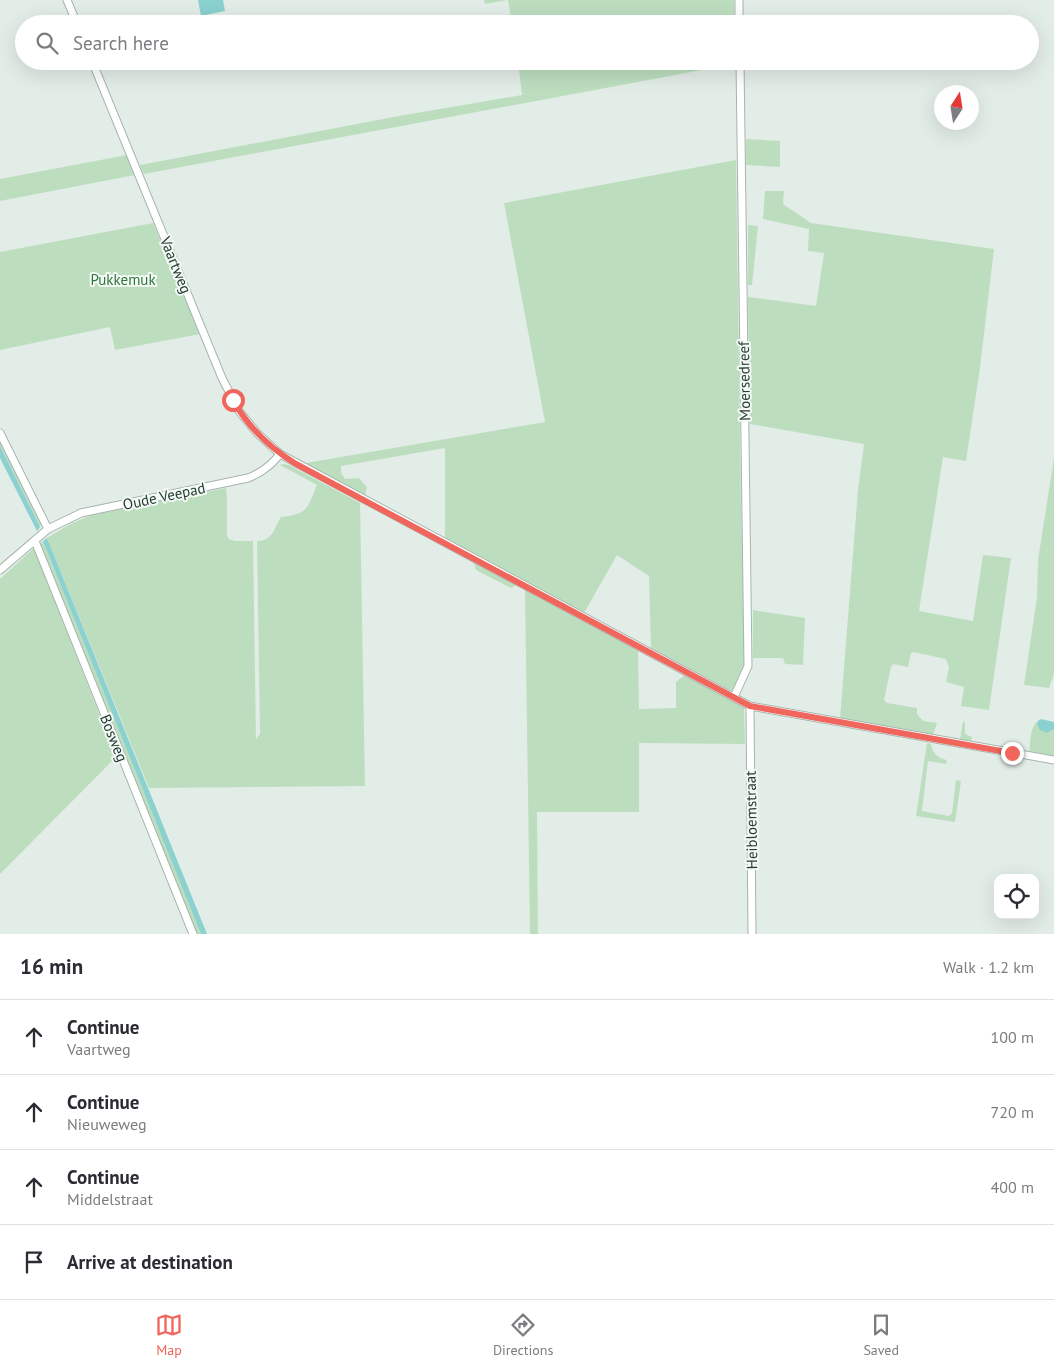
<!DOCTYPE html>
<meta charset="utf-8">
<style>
:root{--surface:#fff;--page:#f2f2f3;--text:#2b2b33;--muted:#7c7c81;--line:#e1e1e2;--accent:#f1665c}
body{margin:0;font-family:"PT Sans",sans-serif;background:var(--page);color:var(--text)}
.controls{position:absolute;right:15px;bottom:15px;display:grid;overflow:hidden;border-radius:10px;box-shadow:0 5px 20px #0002}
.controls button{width:45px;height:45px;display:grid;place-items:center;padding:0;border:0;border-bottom:1px solid var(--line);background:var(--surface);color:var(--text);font:25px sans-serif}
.compass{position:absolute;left:934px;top:85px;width:45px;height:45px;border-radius:50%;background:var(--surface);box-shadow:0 5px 20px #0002;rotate:12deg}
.stop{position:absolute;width:15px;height:15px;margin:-11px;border:4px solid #f1665c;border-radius:50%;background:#fff}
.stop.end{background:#f1665c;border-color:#fff;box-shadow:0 1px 5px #0008}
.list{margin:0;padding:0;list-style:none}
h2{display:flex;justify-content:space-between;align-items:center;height:65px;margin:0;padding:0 20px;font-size:21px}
h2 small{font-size:16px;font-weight:400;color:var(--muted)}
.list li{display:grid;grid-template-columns:32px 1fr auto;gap:15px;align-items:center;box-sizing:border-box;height:75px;padding:0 20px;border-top:1px solid var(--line)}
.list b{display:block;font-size:19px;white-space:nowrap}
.list p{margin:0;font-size:16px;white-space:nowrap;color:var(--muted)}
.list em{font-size:16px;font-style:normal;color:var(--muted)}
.icon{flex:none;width:28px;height:28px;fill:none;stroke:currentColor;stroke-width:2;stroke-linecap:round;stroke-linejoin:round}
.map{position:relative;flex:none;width:1054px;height:934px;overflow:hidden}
.search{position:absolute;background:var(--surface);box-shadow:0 5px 20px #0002;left:15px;right:15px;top:15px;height:55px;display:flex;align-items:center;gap:12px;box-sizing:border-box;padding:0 18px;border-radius:28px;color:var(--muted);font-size:19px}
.sheet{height:365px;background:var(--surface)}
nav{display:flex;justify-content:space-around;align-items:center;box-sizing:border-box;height:70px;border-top:1px solid var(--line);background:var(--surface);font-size:14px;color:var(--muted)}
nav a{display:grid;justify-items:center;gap:2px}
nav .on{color:var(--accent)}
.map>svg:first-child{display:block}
.green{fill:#bcdebf}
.water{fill:#8bd1cf}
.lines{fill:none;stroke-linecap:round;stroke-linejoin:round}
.minor-casing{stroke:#a6b5ad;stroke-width:9}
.minor{stroke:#fff;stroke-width:7}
.route{stroke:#f1665c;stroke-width:6}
.labels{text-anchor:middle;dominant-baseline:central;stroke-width:4;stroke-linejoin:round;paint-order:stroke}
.street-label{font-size:15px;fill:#233e32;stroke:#f4f9f5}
.park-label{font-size:15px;fill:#2d753b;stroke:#f4f9f5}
</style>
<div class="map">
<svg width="1054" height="934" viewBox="0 0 1054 934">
<rect width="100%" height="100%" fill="#e3ede7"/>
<!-- green -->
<path class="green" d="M484,0H734V24H512L508,0L485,4Z
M518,61H734V64L144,174L140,165L399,116L522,95Z
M746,139L780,141V167L746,165Z
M127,155L135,175L0,201V179Z
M736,160L741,510L746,666L734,690H730L651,648L649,576L617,555L584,613L445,539V448L341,466V473L345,479L359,478L367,487L365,496L320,473L306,463L545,422L504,203Z
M765,191H784L783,204L811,223L994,249L980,368L966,461L943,457L919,611L973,621L983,555L1011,558L989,710L961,706L964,687L946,682L949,667L946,659L913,652L911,653L908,667L893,664L891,667L884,700L887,703L917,708V714L923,721L937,723L933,735L840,719L858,490L864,444L750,424L748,297L816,306L824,253L808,251L809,229L763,219Z
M153,223L200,334L115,350L110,327L0,350V252Z
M748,225L758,226L752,285H748Z
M0,437L42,523L40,527L0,446Z
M1054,458V674L1049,688L1024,685L1037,597L1038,560Z
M283,464L289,465L360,503L365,786L149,788L47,538L72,523L95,514L226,488L227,499V535L229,539L235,541H253L256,739L260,734L257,541C273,541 274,528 281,517C309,514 307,508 317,485L280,465Z
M43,541L187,897L201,934H196L40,545Z
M34,548L116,757L0,874V579Z
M474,563L516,585L511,588L476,570Z
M525,590L638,650L639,709L676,708V682L685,675L744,707L745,744L639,743V812H537L538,934H530Z
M753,610L805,618L803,665L785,664L783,658H753Z
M963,721L965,723V734L972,737L971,742L960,740Z
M1038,721L1037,724L1047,733L1054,729V758L1029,753C1031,743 1029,728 1038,721Z
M927,743L931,744C932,752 938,759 947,760L946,764L928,761L922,811L949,816L952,813L956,780L961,781L955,822L916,816Z"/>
<!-- water -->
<path class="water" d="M198,0H223L225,11L201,16Z
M0,446L40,527L37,531L0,458Z
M47,538L207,934H201L43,541Z
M1041,719L1054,722V729L1047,733L1040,730L1037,724L1038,721Z"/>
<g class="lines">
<!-- minor casing -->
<g class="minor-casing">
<path id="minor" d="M67,0L77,24
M739,0V24
M92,61L222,378L239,411L257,433L280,454L750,706L1054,760
M0,433L48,529
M35,541L193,934
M0,570L48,529L81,513L248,478C261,473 271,466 280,454
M734,697L748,666L740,61
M750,706L752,934"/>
</g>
<!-- minor -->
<use href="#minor" class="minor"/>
</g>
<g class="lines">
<!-- route -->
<path class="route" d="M233,400C248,427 270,448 296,464L750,706L1012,753"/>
</g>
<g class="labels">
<!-- street labels -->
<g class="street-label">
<text transform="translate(176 265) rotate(68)">Vaartweg</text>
<text transform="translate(744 381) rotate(-91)">Moersedreef</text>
<text transform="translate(164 496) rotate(-12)">Oude Veepad</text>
<text transform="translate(114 738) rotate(68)">Bosweg</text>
<text transform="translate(751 820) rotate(-91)">Heibloemstraat</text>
</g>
<!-- park labels -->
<g class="park-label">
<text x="123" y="279">Pukkemuk</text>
</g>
</g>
</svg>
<div class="controls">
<button><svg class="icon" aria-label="locate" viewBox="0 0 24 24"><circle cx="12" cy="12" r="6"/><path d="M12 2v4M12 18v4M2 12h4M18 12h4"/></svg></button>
</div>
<svg class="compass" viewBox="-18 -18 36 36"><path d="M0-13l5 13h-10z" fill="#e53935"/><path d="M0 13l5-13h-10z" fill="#7c7c81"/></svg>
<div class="stop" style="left:233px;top:400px"></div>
<div class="stop end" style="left:1012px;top:753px"></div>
<div class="search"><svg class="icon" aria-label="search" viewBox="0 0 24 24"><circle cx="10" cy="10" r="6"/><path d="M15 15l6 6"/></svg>Search here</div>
</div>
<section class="sheet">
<h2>16 min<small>Walk · 1.2 km</small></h2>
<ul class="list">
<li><svg class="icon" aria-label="ahead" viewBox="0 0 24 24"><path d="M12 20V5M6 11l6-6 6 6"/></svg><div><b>Continue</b><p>Vaartweg</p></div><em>100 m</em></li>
<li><svg class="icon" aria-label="ahead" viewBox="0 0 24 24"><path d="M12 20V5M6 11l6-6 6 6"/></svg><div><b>Continue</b><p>Nieuweweg</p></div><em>720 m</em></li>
<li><svg class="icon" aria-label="ahead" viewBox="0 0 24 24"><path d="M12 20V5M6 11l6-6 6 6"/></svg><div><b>Continue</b><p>Middelstraat</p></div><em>400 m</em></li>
<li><svg class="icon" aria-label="arrive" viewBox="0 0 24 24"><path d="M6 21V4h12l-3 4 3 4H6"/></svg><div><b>Arrive at destination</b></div></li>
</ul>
</section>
<nav>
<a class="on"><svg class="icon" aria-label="map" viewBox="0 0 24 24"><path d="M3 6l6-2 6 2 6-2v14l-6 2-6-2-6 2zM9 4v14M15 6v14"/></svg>Map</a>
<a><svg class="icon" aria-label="directions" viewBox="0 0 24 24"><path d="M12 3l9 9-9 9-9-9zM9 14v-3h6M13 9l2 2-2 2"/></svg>Directions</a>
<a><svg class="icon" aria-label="saved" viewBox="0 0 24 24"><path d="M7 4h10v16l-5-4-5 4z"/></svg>Saved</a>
</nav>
